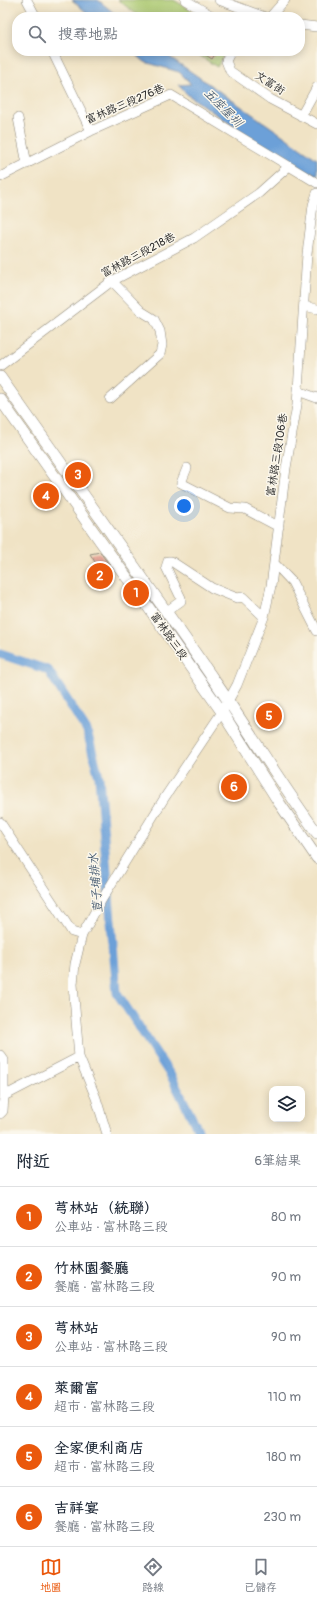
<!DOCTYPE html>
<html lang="zh-TW">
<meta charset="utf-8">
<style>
:root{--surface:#fff;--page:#f2f2f3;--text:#1f2937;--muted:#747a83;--line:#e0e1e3;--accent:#ea580c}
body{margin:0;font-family:Pangolin,"LXGW WenKai TC",sans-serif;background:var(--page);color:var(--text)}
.controls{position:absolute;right:12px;bottom:12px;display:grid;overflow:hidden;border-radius:8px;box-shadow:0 2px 10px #0003}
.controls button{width:36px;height:36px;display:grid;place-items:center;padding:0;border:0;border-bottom:1px solid var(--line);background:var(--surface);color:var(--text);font:20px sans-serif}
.you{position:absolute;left:184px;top:506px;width:14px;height:14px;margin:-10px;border:3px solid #fff;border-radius:50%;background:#1a73e8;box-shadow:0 0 0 6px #1a73e833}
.badge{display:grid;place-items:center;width:26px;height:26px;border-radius:50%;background:var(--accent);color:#fff;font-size:13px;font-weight:700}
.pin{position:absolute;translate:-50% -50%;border:2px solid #fff;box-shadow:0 1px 4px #0006}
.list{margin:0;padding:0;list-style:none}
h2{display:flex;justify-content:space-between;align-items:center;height:52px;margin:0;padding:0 16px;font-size:17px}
h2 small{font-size:13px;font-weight:400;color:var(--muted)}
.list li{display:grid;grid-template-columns:26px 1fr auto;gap:12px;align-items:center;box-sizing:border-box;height:60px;padding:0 16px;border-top:1px solid var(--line)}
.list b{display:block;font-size:15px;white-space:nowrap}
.list p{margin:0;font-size:13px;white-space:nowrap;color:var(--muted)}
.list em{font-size:13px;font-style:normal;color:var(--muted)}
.icon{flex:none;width:22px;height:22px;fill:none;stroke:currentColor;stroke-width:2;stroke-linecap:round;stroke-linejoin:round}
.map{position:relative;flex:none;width:317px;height:1134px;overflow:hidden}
.search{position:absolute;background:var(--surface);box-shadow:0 2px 10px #0003;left:12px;right:12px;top:12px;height:44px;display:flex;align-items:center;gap:10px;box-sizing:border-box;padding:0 14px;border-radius:16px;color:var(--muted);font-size:15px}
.sheet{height:412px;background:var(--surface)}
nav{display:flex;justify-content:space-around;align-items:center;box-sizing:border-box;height:56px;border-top:1px solid var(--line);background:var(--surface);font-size:11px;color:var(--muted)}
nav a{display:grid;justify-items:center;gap:2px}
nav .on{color:var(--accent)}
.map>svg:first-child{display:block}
.green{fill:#aac86f;stroke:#6a7a4d}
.water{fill:#6ca0d8;stroke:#4c6682}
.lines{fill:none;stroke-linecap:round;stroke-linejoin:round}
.canal{stroke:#6ca0d8;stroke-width:9}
.building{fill:#e09587}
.minor-casing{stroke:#8e8778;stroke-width:10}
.major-casing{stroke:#8e8778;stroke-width:12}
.minor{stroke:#fff;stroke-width:9}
.major{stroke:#fff;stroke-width:11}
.labels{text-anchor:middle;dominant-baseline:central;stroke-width:3;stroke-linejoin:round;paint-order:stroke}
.street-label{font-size:11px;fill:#2b2b2b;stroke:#fbf7ec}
.water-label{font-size:12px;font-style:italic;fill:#455a70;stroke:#fbf7ec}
</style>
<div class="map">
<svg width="317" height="1134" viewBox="0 0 317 1134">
<rect width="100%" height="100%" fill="#fbf7ec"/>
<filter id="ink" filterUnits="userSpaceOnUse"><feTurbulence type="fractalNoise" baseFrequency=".025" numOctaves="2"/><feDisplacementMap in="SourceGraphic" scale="8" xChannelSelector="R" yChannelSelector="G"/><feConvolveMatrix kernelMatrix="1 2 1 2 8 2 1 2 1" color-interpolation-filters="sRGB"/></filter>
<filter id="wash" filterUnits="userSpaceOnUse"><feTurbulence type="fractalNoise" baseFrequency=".012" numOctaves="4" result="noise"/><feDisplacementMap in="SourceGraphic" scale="16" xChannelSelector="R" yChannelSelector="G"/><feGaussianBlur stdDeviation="0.9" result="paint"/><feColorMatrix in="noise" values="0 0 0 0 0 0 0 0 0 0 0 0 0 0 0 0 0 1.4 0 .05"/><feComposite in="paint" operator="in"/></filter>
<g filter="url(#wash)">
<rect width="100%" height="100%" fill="#f0e3c5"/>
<!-- green -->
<path class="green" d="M118,0H174L202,17H140Z
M193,51H226L217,67Z"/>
<!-- water -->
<path class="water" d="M72,0H98L119,17H92Z
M132,51H161L317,159V177L306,173L270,151L188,95L178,85L191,84L179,72L145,62Z"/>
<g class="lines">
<!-- canal -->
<path class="canal" d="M0,654L48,670L87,731L99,777L117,993L171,1076L200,1134"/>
</g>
<g id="blocks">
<!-- building -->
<path class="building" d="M199,51H217L212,59Z
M100,552L110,566L99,568L90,554Z"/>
</g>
</g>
<g filter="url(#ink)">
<use href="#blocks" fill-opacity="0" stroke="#8e8778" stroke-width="1"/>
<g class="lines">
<!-- minor casing -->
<g class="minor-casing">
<path id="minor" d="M27,0L36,17
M185,0L214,17
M219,0L265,17
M270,17L285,0
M300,25L317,27
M52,51L91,131
M231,51L226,61L230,71L270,99L317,124
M301,116L317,87
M18,118L27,164
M0,177L91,131L171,95L317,183
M304,306L317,309
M0,366L112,281L194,238L259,193L288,167
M298,391L317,398
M110,399L160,354L162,345L160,331L154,319L141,311L112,281
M187,468L181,483L230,508L245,509L279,527
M274,563L292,582L317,631
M167,611L181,601V598L166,567L168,561H171L212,588L237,598L243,597L264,617
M0,822L72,932L82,935
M0,1055L4,1060V1096
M0,1114L3,1111L4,1096L79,1057
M107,1134L96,1098L79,1057L73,984L75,964L82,935L101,901L165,797L222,712L237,685L264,617L271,586L286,468L297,405L307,254L313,205L317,193"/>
</g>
<!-- major casing -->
<g class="major-casing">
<path id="major" d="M0,377C72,479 145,580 216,683C250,732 281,784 317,833
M0,399L101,542L139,594L222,712L280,804L317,858"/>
</g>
<!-- minor -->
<use href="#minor" class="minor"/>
<!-- major -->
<use href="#major" class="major"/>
</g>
</g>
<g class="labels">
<!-- street labels -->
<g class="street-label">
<text transform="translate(270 83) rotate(33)">文富街</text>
<text transform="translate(125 104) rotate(-23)">富林路三段276巷</text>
<text transform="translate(138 255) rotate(-28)">富林路三段218巷</text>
<text transform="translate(277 455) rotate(-81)">富林路三段106巷</text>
<text transform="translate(169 636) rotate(55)">富林路三段</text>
</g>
<!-- water labels -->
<g class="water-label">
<text transform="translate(223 108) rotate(45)">五座屋圳</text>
<text transform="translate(96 883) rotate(-95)">荳子埔排水</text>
</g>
</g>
</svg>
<div class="controls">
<button><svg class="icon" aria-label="layers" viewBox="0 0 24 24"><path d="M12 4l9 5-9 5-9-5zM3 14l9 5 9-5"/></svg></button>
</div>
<div class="you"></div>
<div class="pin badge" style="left:136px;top:593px">1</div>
<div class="pin badge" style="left:100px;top:576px">2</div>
<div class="pin badge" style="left:78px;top:475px">3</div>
<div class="pin badge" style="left:46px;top:496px">4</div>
<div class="pin badge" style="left:269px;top:716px">5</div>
<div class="pin badge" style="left:234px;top:787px">6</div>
<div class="search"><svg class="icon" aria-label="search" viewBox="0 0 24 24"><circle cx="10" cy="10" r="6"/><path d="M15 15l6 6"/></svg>搜尋地點</div>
</div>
<section class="sheet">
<h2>附近<small>6筆結果</small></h2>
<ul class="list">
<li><span class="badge">1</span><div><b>芎林站（統聯）</b><p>公車站 · 富林路三段</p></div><em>80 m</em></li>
<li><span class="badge">2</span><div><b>竹林園餐廳</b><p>餐廳 · 富林路三段</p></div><em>90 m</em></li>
<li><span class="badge">3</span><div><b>芎林站</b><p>公車站 · 富林路三段</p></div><em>90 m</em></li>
<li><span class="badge">4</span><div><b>萊爾富</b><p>超市 · 富林路三段</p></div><em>110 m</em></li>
<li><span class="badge">5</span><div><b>全家便利商店</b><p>超市 · 富林路三段</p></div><em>180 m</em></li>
<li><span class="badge">6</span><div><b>吉祥宴</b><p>餐廳 · 富林路三段</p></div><em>230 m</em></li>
</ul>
</section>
<nav>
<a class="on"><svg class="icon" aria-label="map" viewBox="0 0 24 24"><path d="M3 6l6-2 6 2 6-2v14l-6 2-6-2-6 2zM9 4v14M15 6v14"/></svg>地圖</a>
<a><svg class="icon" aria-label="directions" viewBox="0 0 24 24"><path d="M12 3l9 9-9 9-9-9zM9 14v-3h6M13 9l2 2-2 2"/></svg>路線</a>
<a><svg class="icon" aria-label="saved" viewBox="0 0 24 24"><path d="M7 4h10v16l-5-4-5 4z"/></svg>已儲存</a>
</nav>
